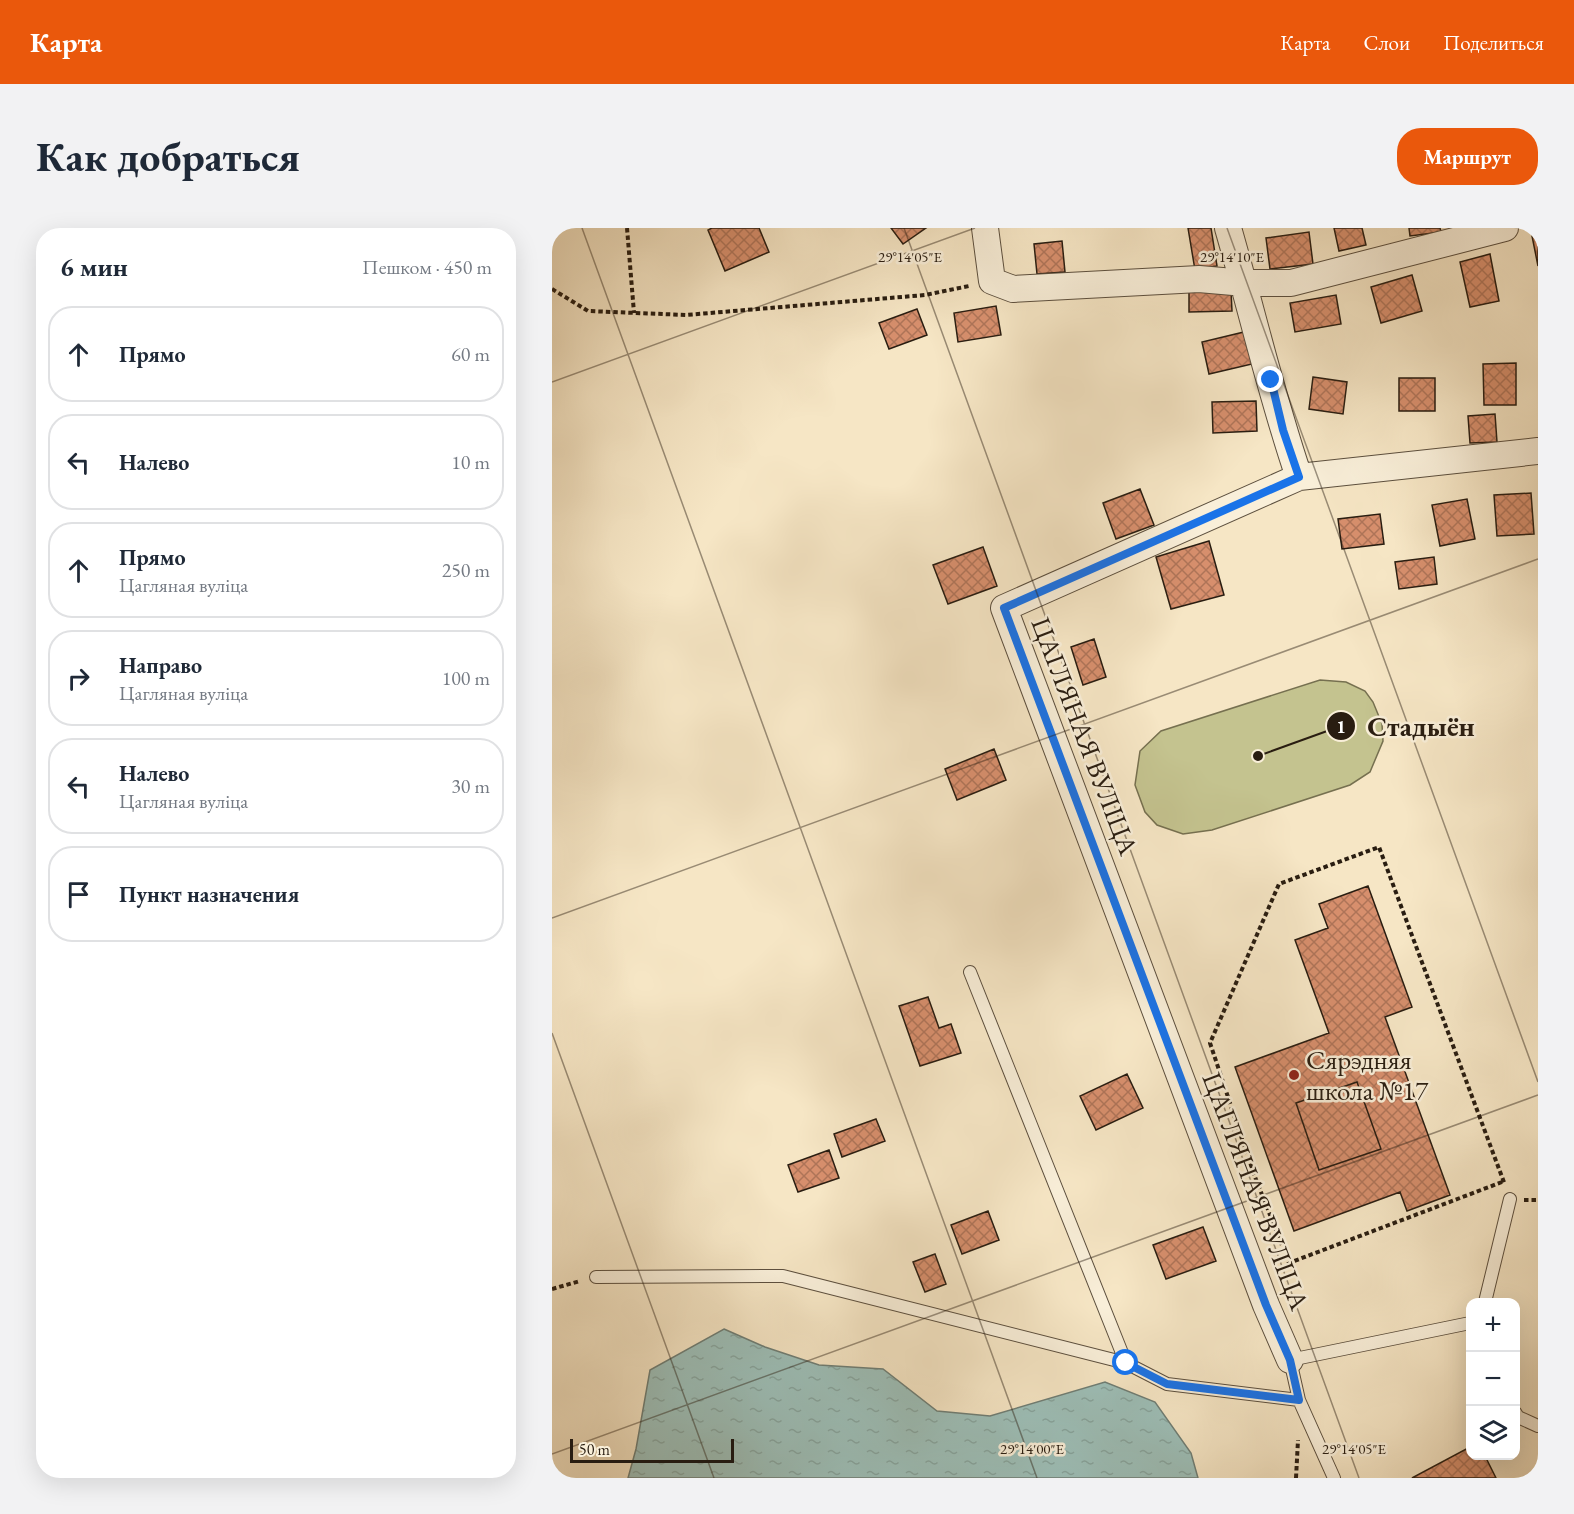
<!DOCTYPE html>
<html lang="ru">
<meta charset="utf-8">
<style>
:root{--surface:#fff;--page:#f2f2f3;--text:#1f2937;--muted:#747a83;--line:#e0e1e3;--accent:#ea580c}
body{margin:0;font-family:"EB Garamond",serif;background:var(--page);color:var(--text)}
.controls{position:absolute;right:18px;bottom:18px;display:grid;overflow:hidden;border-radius:12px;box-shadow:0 6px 24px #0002}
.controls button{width:54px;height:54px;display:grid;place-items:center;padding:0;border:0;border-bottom:2px solid var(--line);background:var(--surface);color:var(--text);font:30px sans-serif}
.scale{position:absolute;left:18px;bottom:15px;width:164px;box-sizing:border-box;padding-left:6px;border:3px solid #291d11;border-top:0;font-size:16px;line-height:21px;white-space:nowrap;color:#291d11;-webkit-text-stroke:4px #f9efd9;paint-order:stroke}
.stop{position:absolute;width:18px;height:18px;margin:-14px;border:4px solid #1a73e8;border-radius:50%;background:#fff}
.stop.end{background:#1a73e8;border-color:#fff;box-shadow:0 2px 6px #0008}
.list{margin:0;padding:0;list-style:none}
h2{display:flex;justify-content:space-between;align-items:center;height:78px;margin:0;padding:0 24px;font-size:26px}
h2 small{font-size:20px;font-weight:400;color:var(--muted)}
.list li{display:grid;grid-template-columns:39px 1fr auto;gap:18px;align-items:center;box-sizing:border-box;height:96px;margin:0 12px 12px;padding:0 12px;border:2px solid var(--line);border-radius:24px}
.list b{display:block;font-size:22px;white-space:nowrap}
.list p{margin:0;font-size:20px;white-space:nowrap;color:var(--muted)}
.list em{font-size:20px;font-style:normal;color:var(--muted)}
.icon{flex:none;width:33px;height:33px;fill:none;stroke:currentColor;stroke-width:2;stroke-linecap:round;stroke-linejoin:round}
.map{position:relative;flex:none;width:986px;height:1250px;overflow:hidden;border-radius:24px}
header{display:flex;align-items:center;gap:36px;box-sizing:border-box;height:84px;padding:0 30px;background:var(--accent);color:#fff}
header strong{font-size:28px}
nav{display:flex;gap:33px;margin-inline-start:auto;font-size:21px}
.intro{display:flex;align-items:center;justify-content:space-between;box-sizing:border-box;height:144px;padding:0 36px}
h1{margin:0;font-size:42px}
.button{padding:15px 27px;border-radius:24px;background:var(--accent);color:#fff;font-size:21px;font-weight:700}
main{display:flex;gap:36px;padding:0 36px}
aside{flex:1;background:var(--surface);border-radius:24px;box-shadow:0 6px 24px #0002}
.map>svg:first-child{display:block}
.green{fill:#c4c38f;stroke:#767050;stroke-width:1.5}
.water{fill:url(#water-ripples);stroke:#6f7e75;stroke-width:1.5}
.building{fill:url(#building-cross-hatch);stroke:#291d11;stroke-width:1.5}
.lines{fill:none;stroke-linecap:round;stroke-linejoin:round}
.service-casing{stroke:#5c4f3e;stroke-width:14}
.minor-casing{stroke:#5c4f3e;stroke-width:28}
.path{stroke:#291d11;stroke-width:4;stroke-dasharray:4.5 3;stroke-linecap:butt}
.service{stroke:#f9efd9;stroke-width:12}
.minor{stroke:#f9efd9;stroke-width:26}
.route{stroke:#1a73e8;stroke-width:8}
.ticks{fill:none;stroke:#291d11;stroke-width:1.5;stroke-opacity:0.45}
.poi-dot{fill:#8f2418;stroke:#f9efd9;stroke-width:2}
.labels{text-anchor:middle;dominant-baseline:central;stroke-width:5;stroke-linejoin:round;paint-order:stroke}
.street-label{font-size:27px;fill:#291d11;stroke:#f9efd9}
.poi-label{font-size:27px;fill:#291d11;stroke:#f9efd9;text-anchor:start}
.ticks-label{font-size:15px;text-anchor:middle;fill:#291d11;stroke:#f9efd9;stroke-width:5;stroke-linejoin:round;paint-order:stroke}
.leader{fill:none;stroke:#291d11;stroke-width:2}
.callout-dot{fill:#291d11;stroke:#f9efd9;stroke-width:2}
.mark-label{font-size:18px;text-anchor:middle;font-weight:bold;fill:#fff}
.callout-label{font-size:28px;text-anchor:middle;font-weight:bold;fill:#291d11;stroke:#f9efd9;stroke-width:5;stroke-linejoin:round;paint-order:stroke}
</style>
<header>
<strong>Карта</strong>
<nav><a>Карта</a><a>Слои</a><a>Поделиться</a></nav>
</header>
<div class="intro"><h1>Как добраться</h1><a class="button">Маршрут</a></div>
<main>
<aside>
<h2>6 мин<small>Пешком · 450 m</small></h2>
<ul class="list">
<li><svg class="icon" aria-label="ahead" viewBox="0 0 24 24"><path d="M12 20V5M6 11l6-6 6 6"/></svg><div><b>Прямо</b></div><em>60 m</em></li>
<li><svg class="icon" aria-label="left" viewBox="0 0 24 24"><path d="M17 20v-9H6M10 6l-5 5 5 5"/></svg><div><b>Налево</b></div><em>10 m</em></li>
<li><svg class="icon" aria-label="ahead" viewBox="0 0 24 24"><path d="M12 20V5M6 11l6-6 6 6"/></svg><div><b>Прямо</b><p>Цагляная вуліца</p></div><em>250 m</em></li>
<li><svg class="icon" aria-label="right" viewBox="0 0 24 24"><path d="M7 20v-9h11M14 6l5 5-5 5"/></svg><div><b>Направо</b><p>Цагляная вуліца</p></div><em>100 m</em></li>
<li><svg class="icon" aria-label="left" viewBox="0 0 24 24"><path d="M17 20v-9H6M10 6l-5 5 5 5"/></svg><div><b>Налево</b><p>Цагляная вуліца</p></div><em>30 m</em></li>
<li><svg class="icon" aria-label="arrive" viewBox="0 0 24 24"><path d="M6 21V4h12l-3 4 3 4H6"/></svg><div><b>Пункт назначения</b></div></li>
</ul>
</aside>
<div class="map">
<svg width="986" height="1250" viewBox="0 0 986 1250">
<defs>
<pattern id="water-ripples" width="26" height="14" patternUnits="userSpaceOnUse" patternTransform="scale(1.5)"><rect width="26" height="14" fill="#9dbfb8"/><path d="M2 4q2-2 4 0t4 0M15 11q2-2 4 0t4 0" fill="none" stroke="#87a49d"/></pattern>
<pattern id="building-cross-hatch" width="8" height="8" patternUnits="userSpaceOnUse" patternTransform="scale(1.5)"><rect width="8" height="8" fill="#d78f6d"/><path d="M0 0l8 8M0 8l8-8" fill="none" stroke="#ae7458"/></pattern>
</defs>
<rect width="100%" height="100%" fill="#f6e6c5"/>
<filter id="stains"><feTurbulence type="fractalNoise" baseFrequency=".00333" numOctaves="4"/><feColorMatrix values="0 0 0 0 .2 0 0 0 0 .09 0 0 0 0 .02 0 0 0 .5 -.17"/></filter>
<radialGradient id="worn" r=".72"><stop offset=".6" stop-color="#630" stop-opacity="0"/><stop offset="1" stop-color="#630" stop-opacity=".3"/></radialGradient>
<!-- green -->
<path class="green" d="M768,452L794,454L813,463L821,474L830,496L831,513L818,544L798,557L660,602L631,606L605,597L593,584L583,557L588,523L609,503Z"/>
<!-- water -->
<path class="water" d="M172,1101L213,1119L267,1137L331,1141L385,1183L438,1188L553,1154L603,1174L639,1225L646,1250H76L84,1221L98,1142Z"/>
<!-- building -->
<path class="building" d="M160,0H207L217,24L173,43L156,2Z
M339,0H374L351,16Z
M636,0H659L665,38L643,42Z
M782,0H810L814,17L787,23Z
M857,0H888L889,4L858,8Z
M757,4L761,36L718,41L714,10Z
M986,6V38L980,8Z
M510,13L513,44L485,46L482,16Z
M938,26L947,73L918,79L908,34Z
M860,47L870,83L829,95L819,59Z
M679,63L680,83L637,84V64Z
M784,67L789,96L743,104L738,75Z
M444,78L449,107L406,114L402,85Z
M365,81L375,107L337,121L327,95Z
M692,104L700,136L657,146L650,114Z
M964,135V177H932L931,136Z
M761,149L795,154L791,186L757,181Z
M847,150H883V183H847Z
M704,173L705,203L661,205L660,174Z
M943,186L945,214L918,215L916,188Z
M588,261L602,297L564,311L551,275Z
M979,265L982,306L945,308L942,267Z
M915,271L923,311L888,318L880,277Z
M828,286L832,316L790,321L786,291Z
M657,313L672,367L619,381L604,329Z
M431,319L445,358L396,376L381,337Z
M882,329L885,356L847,361L843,334Z
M542,411L554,449L531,457L519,419Z
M442,521L454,552L405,572L393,541Z
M816,658L860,779L833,789L898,967L855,983L848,964L742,1003L683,839L777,805L743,712L776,700L767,676Z
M376,769L387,800L399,796L409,825L368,838L347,778Z
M575,846L591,880L544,902L528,868Z
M805,854L829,921L767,942L744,875Z
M324,891L333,913L290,929L282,906Z
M277,922L287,950L246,964L236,937Z
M436,983L447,1012L410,1026L399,997Z
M651,999L664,1033L614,1051L601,1017Z
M383,1026L394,1056L373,1064L361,1034Z
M918,1219V1228H933L944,1250H860Z"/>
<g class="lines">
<!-- service casing -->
<g class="service-casing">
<path id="service" d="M418,744L574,1135
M44,1049L231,1048L574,1135L615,1156L747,1172
M933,1074L958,971
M963,1184L966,1189L986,1198
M782,1250L747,1172L738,1132L918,1095"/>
</g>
<!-- minor casing -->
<g class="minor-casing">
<path id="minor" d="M433,0L440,53L461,61L647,51L693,55H739L953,0
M676,0C700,83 719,167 747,249L452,380L714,1077L738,1132
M747,249L986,223"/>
</g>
<!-- path -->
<path class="path" d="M75,0L82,85
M0,61L36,83L134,87L373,67L417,58
M950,954L737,1035L701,944L658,815L727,656L827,619L953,957
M972,972H986
M0,1061L28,1053
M744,1250L746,1212"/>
<!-- service -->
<use href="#service" class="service"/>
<!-- minor -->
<use href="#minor" class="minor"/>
</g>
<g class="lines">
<!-- route -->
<path class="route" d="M574,1135L615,1156L747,1172L738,1132L714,1077L452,380L747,249L731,202L719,152"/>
</g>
<!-- ticks -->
<path class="ticks" d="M30,0L485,1250M352,0L807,1250M675,0L986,854M0,154L423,0M0,690L986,331M0,805L162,1250M0,1226L986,867"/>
<!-- markers -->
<circle class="poi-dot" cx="742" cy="847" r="6"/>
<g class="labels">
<!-- street labels -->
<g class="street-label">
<text transform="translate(533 508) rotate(69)">ЦАГЛЯНАЯ ВУЛІЦА</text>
<text transform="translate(704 963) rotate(69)">ЦАГЛЯНАЯ ВУЛІЦА</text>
</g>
<!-- poi labels -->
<g class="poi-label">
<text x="754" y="831">Сярэдняя<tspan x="754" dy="31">школа №17</tspan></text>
</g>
</g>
<g class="ticks-label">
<text x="358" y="34">29°14'05"E</text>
<text x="680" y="34">29°14'10"E</text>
<text x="480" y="1226">29°14'00"E</text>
<text x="802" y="1226">29°14'05"E</text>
</g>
<!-- callouts -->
<path class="leader" d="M706 528L789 498"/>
<g class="callout-dot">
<circle cx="706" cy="528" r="6"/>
<circle cx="789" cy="498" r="15"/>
</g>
<g class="mark-label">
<text x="789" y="505">1</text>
</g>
<g class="callout-label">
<text x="869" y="508">Стадыён</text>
</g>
<rect width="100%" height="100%" filter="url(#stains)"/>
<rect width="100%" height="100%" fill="url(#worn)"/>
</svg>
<div class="controls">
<button>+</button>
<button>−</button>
<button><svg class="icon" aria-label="layers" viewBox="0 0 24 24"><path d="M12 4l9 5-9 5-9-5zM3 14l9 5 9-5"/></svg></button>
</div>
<div class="scale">50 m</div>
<div class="stop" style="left:574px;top:1135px"></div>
<div class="stop end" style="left:719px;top:152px"></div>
</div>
</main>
